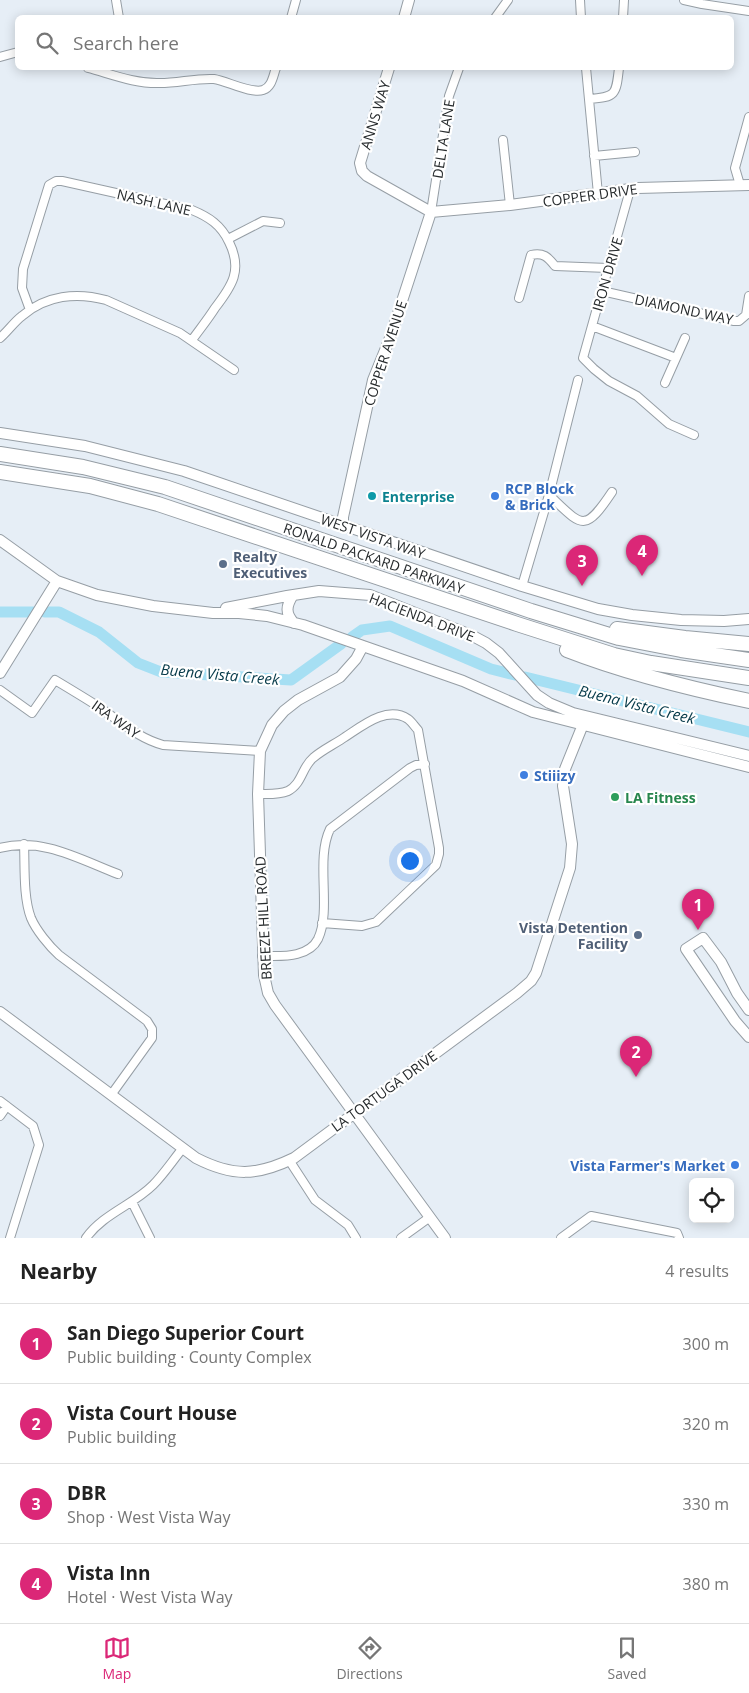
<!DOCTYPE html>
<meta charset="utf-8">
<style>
:root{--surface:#fff;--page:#f2f2f2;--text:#222;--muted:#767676;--line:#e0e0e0;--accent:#db2777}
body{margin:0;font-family:"Open Sans",sans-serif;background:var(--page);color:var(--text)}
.controls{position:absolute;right:15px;bottom:15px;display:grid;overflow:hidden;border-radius:8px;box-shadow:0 2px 12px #0003}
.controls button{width:45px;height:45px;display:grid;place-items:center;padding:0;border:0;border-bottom:1px solid var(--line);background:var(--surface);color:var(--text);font:25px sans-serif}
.you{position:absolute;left:409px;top:860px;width:18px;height:18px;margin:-12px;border:4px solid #fff;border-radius:50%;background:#1a73e8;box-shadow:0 0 0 8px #1a73e833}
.badge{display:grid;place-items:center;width:32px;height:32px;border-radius:50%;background:var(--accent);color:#fff;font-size:16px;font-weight:700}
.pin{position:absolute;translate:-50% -41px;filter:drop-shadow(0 1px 2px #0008)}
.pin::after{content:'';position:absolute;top:26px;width:18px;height:15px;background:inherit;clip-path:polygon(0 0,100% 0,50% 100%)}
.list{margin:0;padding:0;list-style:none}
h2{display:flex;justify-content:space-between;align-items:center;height:65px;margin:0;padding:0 20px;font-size:21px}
h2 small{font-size:16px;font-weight:400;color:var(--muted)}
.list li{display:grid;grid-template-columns:32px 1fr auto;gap:15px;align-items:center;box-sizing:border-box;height:80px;padding:0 20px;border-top:1px solid var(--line)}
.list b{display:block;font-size:19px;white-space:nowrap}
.list p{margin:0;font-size:16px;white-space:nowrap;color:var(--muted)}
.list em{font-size:16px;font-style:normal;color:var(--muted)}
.icon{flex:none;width:28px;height:28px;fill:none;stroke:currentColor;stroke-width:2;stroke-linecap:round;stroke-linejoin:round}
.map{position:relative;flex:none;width:749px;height:1238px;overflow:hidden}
.search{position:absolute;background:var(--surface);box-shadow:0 2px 12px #0003;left:15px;right:15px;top:15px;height:55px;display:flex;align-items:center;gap:12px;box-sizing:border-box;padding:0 18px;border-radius:8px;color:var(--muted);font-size:19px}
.sheet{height:385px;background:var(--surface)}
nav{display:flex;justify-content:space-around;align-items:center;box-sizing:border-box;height:70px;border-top:1px solid var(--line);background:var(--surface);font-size:14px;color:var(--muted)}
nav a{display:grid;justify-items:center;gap:2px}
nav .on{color:var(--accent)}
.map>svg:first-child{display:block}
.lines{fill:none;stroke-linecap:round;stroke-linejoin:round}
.river{stroke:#a6dff3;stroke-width:11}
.street-casing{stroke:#969ea5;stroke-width:10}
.secondary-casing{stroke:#969ea5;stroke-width:12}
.highway-casing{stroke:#969ea5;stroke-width:16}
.street{stroke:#fff;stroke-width:8}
.secondary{stroke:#fff;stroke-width:10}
.highway{stroke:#fff;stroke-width:14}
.culture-dot{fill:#0f9aa8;stroke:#fff;stroke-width:2}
.shop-dot{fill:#3f7fe0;stroke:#fff;stroke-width:2}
.service-dot{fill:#5c6f8a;stroke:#fff;stroke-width:2}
.leisure-dot{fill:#2e9e5b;stroke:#fff;stroke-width:2}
.labels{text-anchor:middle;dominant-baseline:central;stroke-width:4.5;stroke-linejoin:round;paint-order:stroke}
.street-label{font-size:14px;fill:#272b2d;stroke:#fff}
.shop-label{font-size:14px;font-weight:bold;fill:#366cbe;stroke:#fff;text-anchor:start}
.culture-label{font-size:14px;font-weight:bold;fill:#0d838f;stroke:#fff;text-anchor:start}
.service-label{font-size:14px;font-weight:bold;fill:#4e5e75;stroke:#fff;text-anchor:start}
.leisure-label{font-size:14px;font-weight:bold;fill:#27864d;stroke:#fff;text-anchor:start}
.water-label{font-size:15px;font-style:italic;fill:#063a49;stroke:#fff}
</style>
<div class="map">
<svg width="749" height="1238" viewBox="0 0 749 1238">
<rect width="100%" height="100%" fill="#e6eef6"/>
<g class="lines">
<!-- river -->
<path class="river" d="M0,612H33
M45,612H59L99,632L138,663L161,672L291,680L341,644
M352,637L362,630L390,626L491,669L515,675
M525,677L749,732"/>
<!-- street casing -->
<g class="street-casing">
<path id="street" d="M116,0L119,18
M580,0L581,18
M684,0L702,4L749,11
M291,18L296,0
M495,18L508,0
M623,18L624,0
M0,57L18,52
M88,68C111,74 135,84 160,83C178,83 196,78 214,79C227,81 251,94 263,90C272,87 273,76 276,68
M586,68L598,194
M589,99C616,97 616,95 619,68
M503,140L510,205
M594,156L635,152
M740,185L735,168L749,117
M630,190L583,358L594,369L609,381L637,396L669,424L694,435
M431,212L449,96L459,68
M228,239L263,221L280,223
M602,291L734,321H739L746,315L749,296
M519,298L531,255C543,252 548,257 555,266L608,268
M30,310L22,288L23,269L49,185L56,181H62L192,210C209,217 221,225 229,242C243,270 232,286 215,308C208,319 200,329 192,340
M592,326L676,358
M0,338C8,331 14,322 22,316C46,295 77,292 106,300L180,333L234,370
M665,383L685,338
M549,495C582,526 584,534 612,492
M522,586L549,495L578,380
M0,690L32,713L55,680C70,689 85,698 99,707C121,722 138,738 163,745L260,751
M258,794C268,794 278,795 288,791C302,784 302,767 313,758C322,750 335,744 345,737C362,726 387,705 408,719C412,722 415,727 418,730L439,848V854L436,865L376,922L362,926L322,923
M24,844C25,866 23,897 31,918C36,930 49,946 59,955L147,1021L152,1029V1038L111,1095
M0,848C42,837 79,859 118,874
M262,956C273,956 286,957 297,954C305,952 314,947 318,939C332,909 315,860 330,829L410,768L416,765L425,764
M0,1101L33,1126L39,1145L10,1238
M0,1116L7,1106
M289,1160L315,1200L348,1225L356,1238
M132,1202L150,1238
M86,1238C103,1214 133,1205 153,1185C164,1174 173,1160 183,1148
M401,1238L430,1217
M561,1238L591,1216L677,1233L679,1238"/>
</g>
<!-- secondary casing -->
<g class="secondary-casing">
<path id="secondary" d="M404,18L409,0
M389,68L360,163L362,171L367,176L431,212L510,205L638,188L749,185
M0,433L85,446L184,471L522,586L598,609L632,615L681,620L724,621L749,619
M343,525V517L373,380L390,338L431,212
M0,540L57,581L97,595L153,606L213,613H239L267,616L303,625L463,681L533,712L749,767
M293,595C286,606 285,613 294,623
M226,608L287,596L319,591L370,595L471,635L486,643L499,653L537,695L549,703L573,713L749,756
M363,646L356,659L340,677L298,700L284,711L272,725L260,751L258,794L264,975L268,993L275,1005L445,1238
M0,673L57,581
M749,1010L737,993L721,962L703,938L686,949L735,1021L749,1037
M0,1012L196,1158C233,1177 257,1176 294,1158L517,993L531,981L536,973L570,868L572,844L563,786L565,769L586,717"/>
</g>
<!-- highway casing -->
<g class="highway-casing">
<path id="highway" d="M0,454L83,467L165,487L531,611L619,638L681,650L749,660
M0,472L90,486L158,504L517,624L614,655L651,663L749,678
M617,629L685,638L749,644
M567,650C626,673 687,688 749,701"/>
</g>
<!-- street -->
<use href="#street" class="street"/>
<!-- secondary -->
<use href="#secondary" class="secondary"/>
<!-- highway -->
<use href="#highway" class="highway"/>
</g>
<!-- markers -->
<circle class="culture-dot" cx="372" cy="496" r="5"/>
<g class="shop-dot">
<circle cx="495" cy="496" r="5"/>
<circle cx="524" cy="775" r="5"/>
<circle cx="735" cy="1165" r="5"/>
</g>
<g class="service-dot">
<circle cx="223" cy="564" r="5"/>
<circle cx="638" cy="935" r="5"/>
</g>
<circle class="leisure-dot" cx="615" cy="797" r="5"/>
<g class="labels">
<!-- street labels -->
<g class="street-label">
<text transform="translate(375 115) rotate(-73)">ANNS WAY</text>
<text transform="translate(443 139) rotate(-81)">DELTA LANE</text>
<text transform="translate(590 195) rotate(-8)">COPPER DRIVE</text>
<text transform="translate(154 202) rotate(13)">NASH LANE</text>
<text transform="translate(607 274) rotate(-74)">IRON DRIVE</text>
<text transform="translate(684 309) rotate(12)">DIAMOND WAY</text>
<text transform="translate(385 353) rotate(-72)">COPPER AVENUE</text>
<text transform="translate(373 536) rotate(19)">WEST VISTA WAY</text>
<text transform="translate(374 558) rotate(19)">RONALD PACKARD PARKWAY</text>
<text transform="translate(422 617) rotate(21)">HACIENDA DRIVE</text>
<text transform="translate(116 719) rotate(35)">IRA WAY</text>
<text transform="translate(263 918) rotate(-93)">BREEZE HILL ROAD</text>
<text transform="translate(384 1091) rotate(-36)">LA TORTUGA DRIVE</text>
</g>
<!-- shop labels -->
<g class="shop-label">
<text x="505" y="488">RCP Block<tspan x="505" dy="16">&amp; Brick</tspan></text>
<text x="534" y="775">Stiiizy</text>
<text x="725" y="1165" text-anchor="end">Vista Farmer's Market</text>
</g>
<!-- culture labels -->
<g class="culture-label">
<text x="382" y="496">Enterprise</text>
</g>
<!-- service labels -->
<g class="service-label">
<text x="233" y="556">Realty<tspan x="233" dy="16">Executives</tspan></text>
<text x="628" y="927" text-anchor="end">Vista Detention<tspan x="628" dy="16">Facility</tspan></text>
</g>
<!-- leisure labels -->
<g class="leisure-label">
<text x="625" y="797">LA Fitness</text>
</g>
<!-- water labels -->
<g class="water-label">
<text transform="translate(220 674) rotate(5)">Buena Vista Creek</text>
<text transform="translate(637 704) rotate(14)">Buena Vista Creek</text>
</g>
</g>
</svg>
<div class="controls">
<button><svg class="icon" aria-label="locate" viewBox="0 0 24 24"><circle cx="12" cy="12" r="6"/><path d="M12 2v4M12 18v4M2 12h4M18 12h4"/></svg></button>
</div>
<div class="you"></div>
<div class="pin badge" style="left:698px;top:930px">1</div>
<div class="pin badge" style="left:636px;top:1077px">2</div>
<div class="pin badge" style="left:582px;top:586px">3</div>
<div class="pin badge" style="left:642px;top:576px">4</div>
<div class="search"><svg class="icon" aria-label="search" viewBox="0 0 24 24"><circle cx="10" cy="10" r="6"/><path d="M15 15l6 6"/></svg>Search here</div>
</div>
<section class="sheet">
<h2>Nearby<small>4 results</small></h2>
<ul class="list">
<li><span class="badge">1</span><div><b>San Diego Superior Court</b><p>Public building · County Complex</p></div><em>300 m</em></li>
<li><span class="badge">2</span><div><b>Vista Court House</b><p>Public building</p></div><em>320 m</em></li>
<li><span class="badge">3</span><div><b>DBR</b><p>Shop · West Vista Way</p></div><em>330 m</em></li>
<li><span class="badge">4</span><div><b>Vista Inn</b><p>Hotel · West Vista Way</p></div><em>380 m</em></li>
</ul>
</section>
<nav>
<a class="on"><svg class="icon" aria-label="map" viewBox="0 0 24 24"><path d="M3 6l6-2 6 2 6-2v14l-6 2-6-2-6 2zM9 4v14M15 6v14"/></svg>Map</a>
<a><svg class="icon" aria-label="directions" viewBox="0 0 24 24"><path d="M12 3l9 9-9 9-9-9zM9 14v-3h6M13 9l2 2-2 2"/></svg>Directions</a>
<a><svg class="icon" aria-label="saved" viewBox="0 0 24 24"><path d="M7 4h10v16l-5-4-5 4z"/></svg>Saved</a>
</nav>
